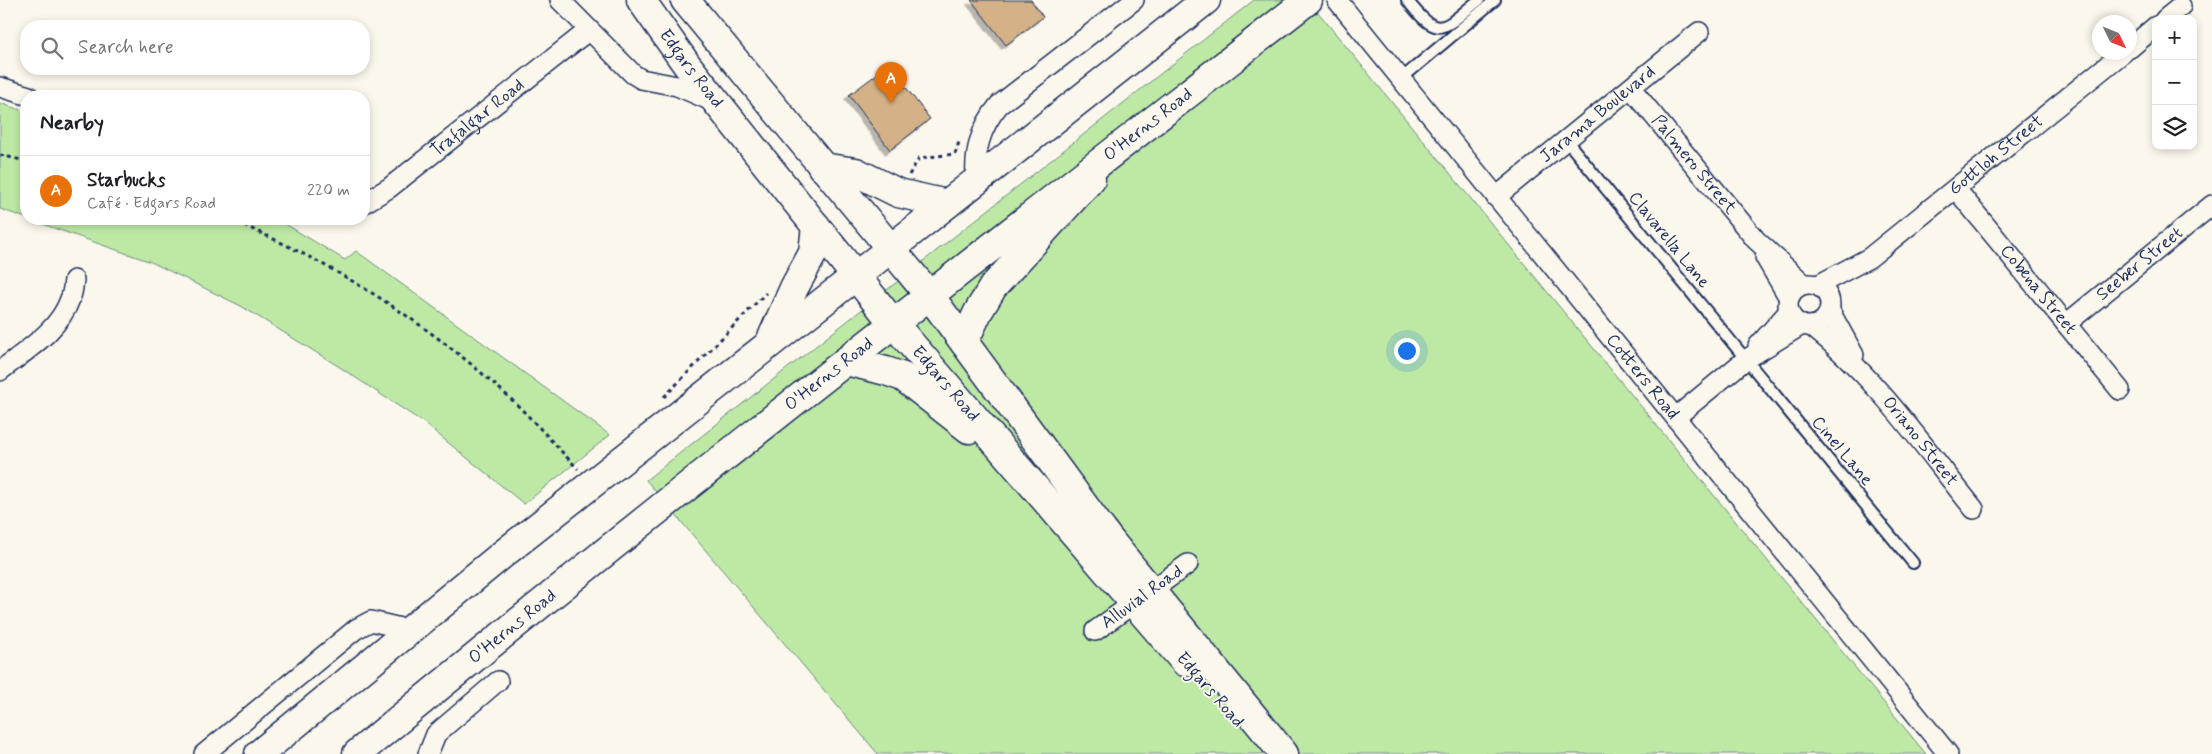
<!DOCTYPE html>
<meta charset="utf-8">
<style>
:root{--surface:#fff;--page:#f6f6f6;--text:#202124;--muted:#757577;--line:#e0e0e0;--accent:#d1495b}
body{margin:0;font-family:Mynerve,sans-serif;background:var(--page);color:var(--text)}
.controls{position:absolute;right:15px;top:15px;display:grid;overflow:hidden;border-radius:10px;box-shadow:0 2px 8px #0003}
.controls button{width:45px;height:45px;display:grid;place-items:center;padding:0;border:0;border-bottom:1px solid var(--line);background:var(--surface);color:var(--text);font:25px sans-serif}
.compass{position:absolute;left:2092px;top:15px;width:45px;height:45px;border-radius:50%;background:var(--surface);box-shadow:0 2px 8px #0003;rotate:133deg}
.you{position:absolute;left:1406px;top:350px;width:18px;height:18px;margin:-12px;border:4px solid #fff;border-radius:50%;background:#1a73e8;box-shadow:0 0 0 8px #1a73e833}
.badge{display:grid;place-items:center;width:32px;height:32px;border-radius:50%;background:var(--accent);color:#fff;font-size:16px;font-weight:700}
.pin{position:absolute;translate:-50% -41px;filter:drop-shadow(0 1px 2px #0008)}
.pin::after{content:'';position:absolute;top:26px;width:18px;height:15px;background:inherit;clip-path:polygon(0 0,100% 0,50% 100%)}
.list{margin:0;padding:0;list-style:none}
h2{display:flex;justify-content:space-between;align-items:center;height:65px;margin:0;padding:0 20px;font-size:21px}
h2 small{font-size:16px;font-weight:400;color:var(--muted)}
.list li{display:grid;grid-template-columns:32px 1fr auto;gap:15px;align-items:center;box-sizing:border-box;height:70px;padding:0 20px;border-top:1px solid var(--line)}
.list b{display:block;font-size:19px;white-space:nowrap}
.list p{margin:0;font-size:16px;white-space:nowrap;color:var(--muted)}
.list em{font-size:16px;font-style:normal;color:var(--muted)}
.icon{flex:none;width:28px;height:28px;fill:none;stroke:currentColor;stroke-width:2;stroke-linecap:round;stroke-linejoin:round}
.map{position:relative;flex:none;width:2212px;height:754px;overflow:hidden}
.search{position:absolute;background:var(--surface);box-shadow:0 2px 8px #0003;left:20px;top:20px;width:350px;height:55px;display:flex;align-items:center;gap:12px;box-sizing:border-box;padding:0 18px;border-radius:20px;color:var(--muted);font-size:19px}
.panel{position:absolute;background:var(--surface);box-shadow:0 2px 8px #0003;left:20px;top:90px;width:350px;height:135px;border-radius:20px}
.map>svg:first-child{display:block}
.green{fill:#bee9a5;stroke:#6c8c82}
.building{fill:#d4b186;stroke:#1b2f5e;filter:url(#shadow)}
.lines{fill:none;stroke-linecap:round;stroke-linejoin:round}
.service-casing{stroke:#1b2f5e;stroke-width:14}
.minor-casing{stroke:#1b2f5e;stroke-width:22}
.secondary-casing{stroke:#1b2f5e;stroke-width:31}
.primary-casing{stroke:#1b2f5e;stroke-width:31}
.path{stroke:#1b2f5e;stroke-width:3;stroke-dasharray:4 4;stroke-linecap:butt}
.service{stroke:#fbf7ec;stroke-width:10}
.minor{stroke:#fbf7ec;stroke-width:19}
.secondary{stroke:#fbf7ec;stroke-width:28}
.primary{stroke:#fbf7ec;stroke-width:28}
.labels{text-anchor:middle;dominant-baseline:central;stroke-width:4;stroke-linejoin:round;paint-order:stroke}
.street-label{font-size:18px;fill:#1b2f5e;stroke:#fbf7ec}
</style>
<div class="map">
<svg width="2212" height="754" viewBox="0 0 2212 754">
<defs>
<filter id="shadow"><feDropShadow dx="-4.5" dy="4.5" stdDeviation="0" flood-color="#0004"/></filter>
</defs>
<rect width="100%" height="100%" fill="#fbf7ec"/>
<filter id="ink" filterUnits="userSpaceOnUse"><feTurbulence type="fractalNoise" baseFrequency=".02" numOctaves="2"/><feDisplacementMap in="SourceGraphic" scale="10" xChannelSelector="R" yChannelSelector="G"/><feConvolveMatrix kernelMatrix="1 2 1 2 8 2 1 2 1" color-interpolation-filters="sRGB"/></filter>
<g filter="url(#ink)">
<!-- green -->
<path class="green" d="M1254,0H1308L1926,754H878L646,480Z
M0,103L26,112V218L0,209Z
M28,219H277L345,260L356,251L610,435L524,504L424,423L338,366L241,306L151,262Z"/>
<!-- building -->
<path class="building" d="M971,0H1031L1043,17L1006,45Z
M889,65L930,119L890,150L849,95Z"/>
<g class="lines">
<!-- service casing -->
<g class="service-casing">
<path id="service" d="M1407,0C1440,42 1442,29 1479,0
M1401,79L1495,0
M1566,140L1913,563"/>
</g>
<!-- minor casing -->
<g class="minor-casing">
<g id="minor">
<path d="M560,0L633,74L641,79L677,86L714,102"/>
<path id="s1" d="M1337,0L1948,754"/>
<path d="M2165,19L2181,6"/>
<path d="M2130,48L2156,26"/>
<path d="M0,87L29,96"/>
<path id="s2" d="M1631,88L1756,240L1804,284"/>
<path d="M976,181C974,152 980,128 999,105L1134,0"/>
<path id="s3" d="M1956,189L2120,390"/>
<path id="s4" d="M1496,197L1699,32"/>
<path id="s5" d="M364,203L389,188L589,30"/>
<path d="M1765,257L1789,298"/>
<circle cx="1809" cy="305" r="21"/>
<path id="s6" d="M1818,285L1869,258L2124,52"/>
<path d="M1830,311L1854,355"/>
<path id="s7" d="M2066,324L2212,205"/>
<path id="s8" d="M1811,326C1876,377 1923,446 1974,509"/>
<path d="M1758,346L1789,311"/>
<path d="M0,371C25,351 59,331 70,299C73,293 73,286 74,280"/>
<path d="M1676,417L1745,360L1802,325"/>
<path id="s9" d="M1095,631L1188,564"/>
<path d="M204,754L356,629L371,621L409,630"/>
<path d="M428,754L436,734L498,681"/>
</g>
</g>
<!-- secondary casing -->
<g class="secondary-casing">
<g id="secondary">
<path d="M930,296L1108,538L1284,754"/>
<path id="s10" d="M894,324L1185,662"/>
<path d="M964,342L978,312L993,287L1091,179"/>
<path d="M846,361L886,371L903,377L969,429"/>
</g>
</g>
<!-- primary casing -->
<g class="primary-casing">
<g id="primary">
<path id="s11" d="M641,0L687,65L894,324"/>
<path d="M685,0L930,296"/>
<path d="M822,167L856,172L898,193L947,204"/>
<path d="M770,342L794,288L813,253L816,226"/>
<path d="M259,754L503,554L1206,0"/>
<path id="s12" d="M357,754C669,496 989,249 1308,0"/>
</g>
</g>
<!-- path -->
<path class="path" d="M0,155L26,161
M909,175L919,158L955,154L959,142
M229,219C333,263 429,323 512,400C535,422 556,446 578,469
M664,397L766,293"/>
<!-- service -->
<use href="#service" class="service"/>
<!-- minor -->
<use href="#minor" class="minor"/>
<!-- secondary -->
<use href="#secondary" class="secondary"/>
<!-- primary -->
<use href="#primary" class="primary"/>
</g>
</g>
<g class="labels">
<!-- street labels -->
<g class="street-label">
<text stroke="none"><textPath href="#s11" startOffset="85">Edgars Road</textPath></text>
<text stroke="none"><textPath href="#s4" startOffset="131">Jarama Boulevard</textPath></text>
<text stroke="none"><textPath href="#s5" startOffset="142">Trafalgar Road</textPath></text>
<text stroke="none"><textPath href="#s12" startOffset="1011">O'Herns Road</textPath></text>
<text stroke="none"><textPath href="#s6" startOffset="221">Gottloh Street</textPath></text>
<text stroke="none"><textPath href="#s2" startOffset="99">Palmero Street</textPath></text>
<text transform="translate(1669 240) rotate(51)">Clavarella Lane</text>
<text stroke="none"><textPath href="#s7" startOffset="95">Seeber Street</textPath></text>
<text stroke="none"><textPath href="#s3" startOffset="130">Cobena Street</textPath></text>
<text stroke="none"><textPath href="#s12" startOffset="606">O'Herns Road</textPath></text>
<text stroke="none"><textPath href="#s1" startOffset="485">Cotters Road</textPath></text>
<text stroke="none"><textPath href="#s10" startOffset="79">Edgars Road</textPath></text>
<text stroke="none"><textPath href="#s8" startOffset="159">Oriano Street</textPath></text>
<text transform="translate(1842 451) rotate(50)">Cinel Lane</text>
<text stroke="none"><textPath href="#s9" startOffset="58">Alluvial Road</textPath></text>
<text stroke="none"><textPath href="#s12" startOffset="201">O'Herns Road</textPath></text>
<text transform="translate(1210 690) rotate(49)">Edgars Road</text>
</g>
</g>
</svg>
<div class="controls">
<button>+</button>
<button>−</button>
<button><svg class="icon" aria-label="layers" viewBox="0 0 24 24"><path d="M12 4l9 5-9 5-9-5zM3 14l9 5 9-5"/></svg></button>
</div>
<svg class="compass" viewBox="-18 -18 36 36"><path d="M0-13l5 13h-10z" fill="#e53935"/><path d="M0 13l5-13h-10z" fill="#757577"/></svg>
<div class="you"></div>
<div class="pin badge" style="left:891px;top:103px;background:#e8710a">A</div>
<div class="search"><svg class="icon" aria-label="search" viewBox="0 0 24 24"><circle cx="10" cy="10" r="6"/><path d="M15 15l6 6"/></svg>Search here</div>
<section class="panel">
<h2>Nearby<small></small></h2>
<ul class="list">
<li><span class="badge" style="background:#e8710a">A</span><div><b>Starbucks</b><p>Café · Edgars Road</p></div><em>220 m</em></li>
</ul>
</section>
</div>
